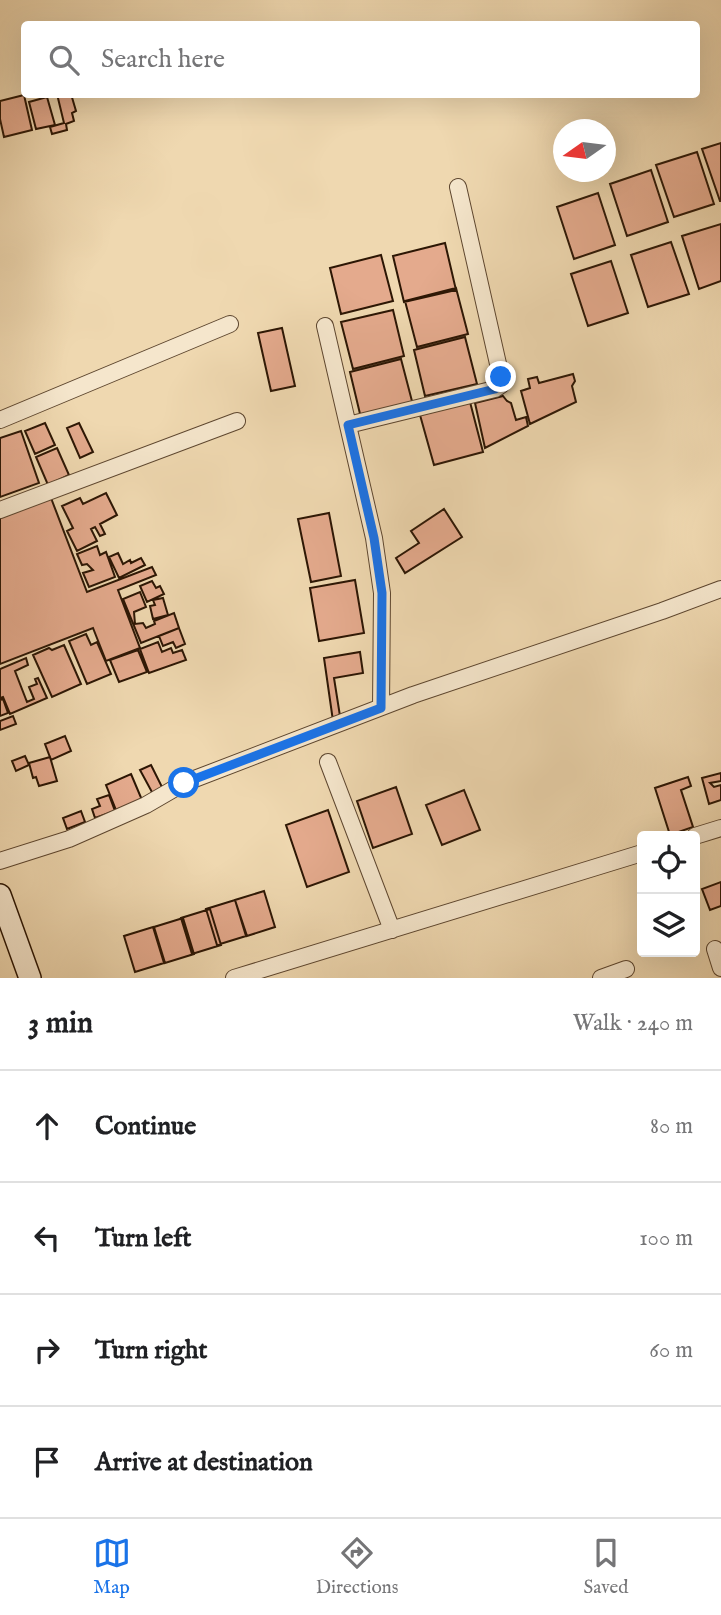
<!DOCTYPE html>
<meta charset="utf-8">
<style>
:root{--surface:#fff;--page:#f2f2f2;--text:#202124;--muted:#757577;--line:#e0e0e0;--accent:#1a73e8}
body{margin:0;font-family:"IM FELL English",serif;background:var(--page);color:var(--text)}
.controls{position:absolute;right:21px;bottom:21px;display:grid;overflow:hidden;border-radius:7px;box-shadow:0 7px 28px #0002}
.controls button{width:63px;height:63px;display:grid;place-items:center;padding:0;border:0;border-bottom:2px solid var(--line);background:var(--surface);color:var(--text);font:35px sans-serif}
.compass{position:absolute;left:553px;top:119px;width:63px;height:63px;border-radius:50%;background:var(--surface);box-shadow:0 7px 28px #0002;rotate:256deg}
.stop{position:absolute;width:21px;height:21px;margin:-16px;border:5px solid #1a73e8;border-radius:50%;background:#fff}
.stop.end{background:#1a73e8;border-color:#fff;box-shadow:0 2px 7px #0008}
.list{margin:0;padding:0;list-style:none}
h2{display:flex;justify-content:space-between;align-items:center;height:91px;margin:0;padding:0 28px;font-size:30px}
h2 small{font-size:23px;font-weight:400;color:var(--muted)}
.list li{display:grid;grid-template-columns:46px 1fr auto;gap:21px;align-items:center;box-sizing:border-box;height:112px;padding:0 28px;border-top:2px solid var(--line)}
.list b{display:block;font-size:26px;white-space:nowrap}
.list em{font-size:23px;font-style:normal;color:var(--muted)}
.icon{flex:none;width:38px;height:38px;fill:none;stroke:currentColor;stroke-width:2;stroke-linecap:round;stroke-linejoin:round}
.map{position:relative;flex:none;width:721px;height:978px;overflow:hidden}
.search{position:absolute;background:var(--surface);box-shadow:0 7px 28px #0002;left:21px;right:21px;top:21px;height:77px;display:flex;align-items:center;gap:18px;box-sizing:border-box;padding:0 24px;border-radius:7px;color:var(--muted);font-size:26px}
.sheet{height:539px;background:var(--surface)}
nav{display:flex;justify-content:space-around;align-items:center;box-sizing:border-box;height:98px;border-top:2px solid var(--line);background:var(--surface);font-size:19px;color:var(--muted)}
nav a{display:grid;justify-items:center;gap:4px}
nav .on{color:var(--accent)}
.map>svg:first-child{display:block}
.building{fill:#e4aa8d;stroke:#2c1604;stroke-width:2}
.lines{fill:none;stroke-linecap:round;stroke-linejoin:round}
.street-casing{stroke:#5d462f;stroke-width:18}
.secondary-casing{stroke:#2c1604;stroke-width:24}
.street{stroke:#f5e6cc;stroke-width:16}
.secondary{stroke:#f5e6cc;stroke-width:21}
.route{stroke:#1a73e8;stroke-width:9}
</style>
<div class="map">
<svg width="721" height="978" viewBox="0 0 721 978">
<rect width="100%" height="100%" fill="#efd8b0"/>
<filter id="stains"><feTurbulence type="fractalNoise" baseFrequency=".00286" numOctaves="4"/><feColorMatrix values="0 0 0 0 .2 0 0 0 0 .09 0 0 0 0 .02 0 0 0 .5 -.17"/></filter>
<radialGradient id="worn" r=".72"><stop offset=".6" stop-color="#630" stop-opacity="0"/><stop offset="1" stop-color="#630" stop-opacity=".3"/></radialGradient>
<!-- building -->
<path class="building" d="M57,94H71L76,111L72,113L74,121L66,124L67,130L52,134L50,127L64,123Z
M24,95L32,130L4,137L0,119V101Z
M47,97L55,125L36,129L29,102Z
M721,143V201H720L702,149Z
M697,152L714,204L674,217L656,165Z
M651,170L668,222L627,236L610,184Z
M598,193L615,245L574,259L557,207Z
M721,224V281L699,289L682,236Z
M671,242L689,294L648,307L631,255Z
M445,243L456,290L404,302L393,256Z
M381,255L393,301L341,314L330,268Z
M611,261L628,313L588,326L571,274Z
M456,288L468,334L417,347L405,301Z
M393,310L404,356L353,369L341,322Z
M282,328L295,386L271,391L258,333Z
M465,337L477,384L425,396L414,350Z
M401,359L413,405L361,418L350,372Z
M573,374L575,381L572,386L576,402L530,424L521,391L530,388L528,379L537,377L539,383Z
M503,396L507,401L511,403L516,420L526,417L528,426L485,448L475,403Z
M470,402L483,452L434,465L420,415Z
M45,423L55,445L35,454L25,431Z
M79,423L93,452L80,458L67,428Z
M21,431L39,483L0,497V438Z
M57,448L69,475L48,485L36,457Z
M106,493L117,515L100,524L105,534L100,536L95,527L91,529L97,541L77,551L67,531L73,528L62,506L80,498L83,504Z
M51,498L87,592L152,567L156,575L118,590L140,648L106,661L93,628L0,664V518Z
M444,509L462,537L405,573L396,558L419,543L411,531Z
M329,513L341,576L311,582L298,519Z
M97,546L100,555L106,552L115,577L89,587L83,573L93,570L87,564L82,565L77,554Z
M118,553L123,564L130,560L131,563L141,558L145,565L119,578L109,557Z
M355,580L364,633L319,641L310,588Z
M152,581L156,588L160,586L164,594L147,602L140,586Z
M140,592L146,607L134,612L135,624L143,623L146,628L155,624L154,621L174,613L179,628L141,643L123,599Z
M163,598L168,615L153,619L150,606L155,605L153,600Z
M179,628L185,644L176,648L173,642L163,646L159,636Z
M86,634L91,645L97,642L111,674L87,684L69,641Z
M158,642L162,652L171,648L173,653L182,650L186,660L149,673L140,649Z
M64,645L81,684L52,697L33,655L49,648L52,650Z
M138,650L147,672L119,682L110,660Z
M360,652L363,673L334,678L340,716L333,721L324,658Z
M26,658L28,665L15,671L27,702L34,699L29,687L37,684L35,679L38,678L47,698L10,714L3,697L0,698V669Z
M3,699L8,713L0,716V700Z
M13,716L16,724L0,730V721Z
M65,736L71,751L51,760L45,744Z
M25,756L29,765L16,771L12,761Z
M50,757L57,781L39,786L36,777L33,778L29,763Z
M151,765L163,789L153,794L140,770Z
M721,773V781L710,783L714,787L721,785V800L709,804L702,778Z
M131,774L142,800L116,810L106,785Z
M688,777L691,786L681,790L693,827L670,835L655,788Z
M396,787L412,834L373,848L357,801Z
M464,790L480,830L442,845L426,805Z
M109,795L115,811L95,818L92,809L100,806L97,799Z
M328,810L349,872L307,887L286,825Z
M81,811L85,822L67,829L63,818Z
M721,882V906L710,910L702,889Z
M264,891L275,927L247,936L235,900Z
M235,900L246,936L217,945L206,909Z
M210,909L221,945L192,954L181,918Z
M183,918L194,954L165,963L154,927Z
M153,927L164,963L135,972L124,936Z"/>
<g class="lines">
<!-- street casing -->
<g class="street-casing">
<path id="street" d="M325,326L374,538L382,593L381,707
M0,420L230,324
M348,425L495,389L501,385V377L458,187
M0,510L237,421
M328,762L392,930
M695,836L721,828
M0,861L69,839L146,805L184,783L413,695L662,611L721,589
M715,949L721,968
M234,978L642,853
M601,978L626,969"/>
</g>
<!-- secondary casing -->
<g class="secondary-casing">
<path id="secondary" d="M0,895L30,978"/>
</g>
<!-- street -->
<use href="#street" class="street"/>
<!-- secondary -->
<use href="#secondary" class="secondary"/>
</g>
<g class="lines">
<!-- route -->
<path class="route" d="M184,783L381,708L382,593L374,538L348,425L495,389L501,385V377"/>
</g>
<rect width="100%" height="100%" filter="url(#stains)"/>
<rect width="100%" height="100%" fill="url(#worn)"/>
</svg>
<div class="controls">
<button><svg class="icon" aria-label="locate" viewBox="0 0 24 24"><circle cx="12" cy="12" r="6"/><path d="M12 2v4M12 18v4M2 12h4M18 12h4"/></svg></button>
<button><svg class="icon" aria-label="layers" viewBox="0 0 24 24"><path d="M12 4l9 5-9 5-9-5zM3 14l9 5 9-5"/></svg></button>
</div>
<svg class="compass" viewBox="-18 -18 36 36"><path d="M0-13l5 13h-10z" fill="#e53935"/><path d="M0 13l5-13h-10z" fill="#757577"/></svg>
<div class="stop" style="left:184px;top:783px"></div>
<div class="stop end" style="left:501px;top:377px"></div>
<div class="search"><svg class="icon" aria-label="search" viewBox="0 0 24 24"><circle cx="10" cy="10" r="6"/><path d="M15 15l6 6"/></svg>Search here</div>
</div>
<section class="sheet">
<h2>3 min<small>Walk · 240 m</small></h2>
<ul class="list">
<li><svg class="icon" aria-label="ahead" viewBox="0 0 24 24"><path d="M12 20V5M6 11l6-6 6 6"/></svg><div><b>Continue</b></div><em>80 m</em></li>
<li><svg class="icon" aria-label="left" viewBox="0 0 24 24"><path d="M17 20v-9H6M10 6l-5 5 5 5"/></svg><div><b>Turn left</b></div><em>100 m</em></li>
<li><svg class="icon" aria-label="right" viewBox="0 0 24 24"><path d="M7 20v-9h11M14 6l5 5-5 5"/></svg><div><b>Turn right</b></div><em>60 m</em></li>
<li><svg class="icon" aria-label="arrive" viewBox="0 0 24 24"><path d="M6 21V4h12l-3 4 3 4H6"/></svg><div><b>Arrive at destination</b></div></li>
</ul>
</section>
<nav>
<a class="on"><svg class="icon" aria-label="map" viewBox="0 0 24 24"><path d="M3 6l6-2 6 2 6-2v14l-6 2-6-2-6 2zM9 4v14M15 6v14"/></svg>Map</a>
<a><svg class="icon" aria-label="directions" viewBox="0 0 24 24"><path d="M12 3l9 9-9 9-9-9zM9 14v-3h6M13 9l2 2-2 2"/></svg>Directions</a>
<a><svg class="icon" aria-label="saved" viewBox="0 0 24 24"><path d="M7 4h10v16l-5-4-5 4z"/></svg>Saved</a>
</nav>
